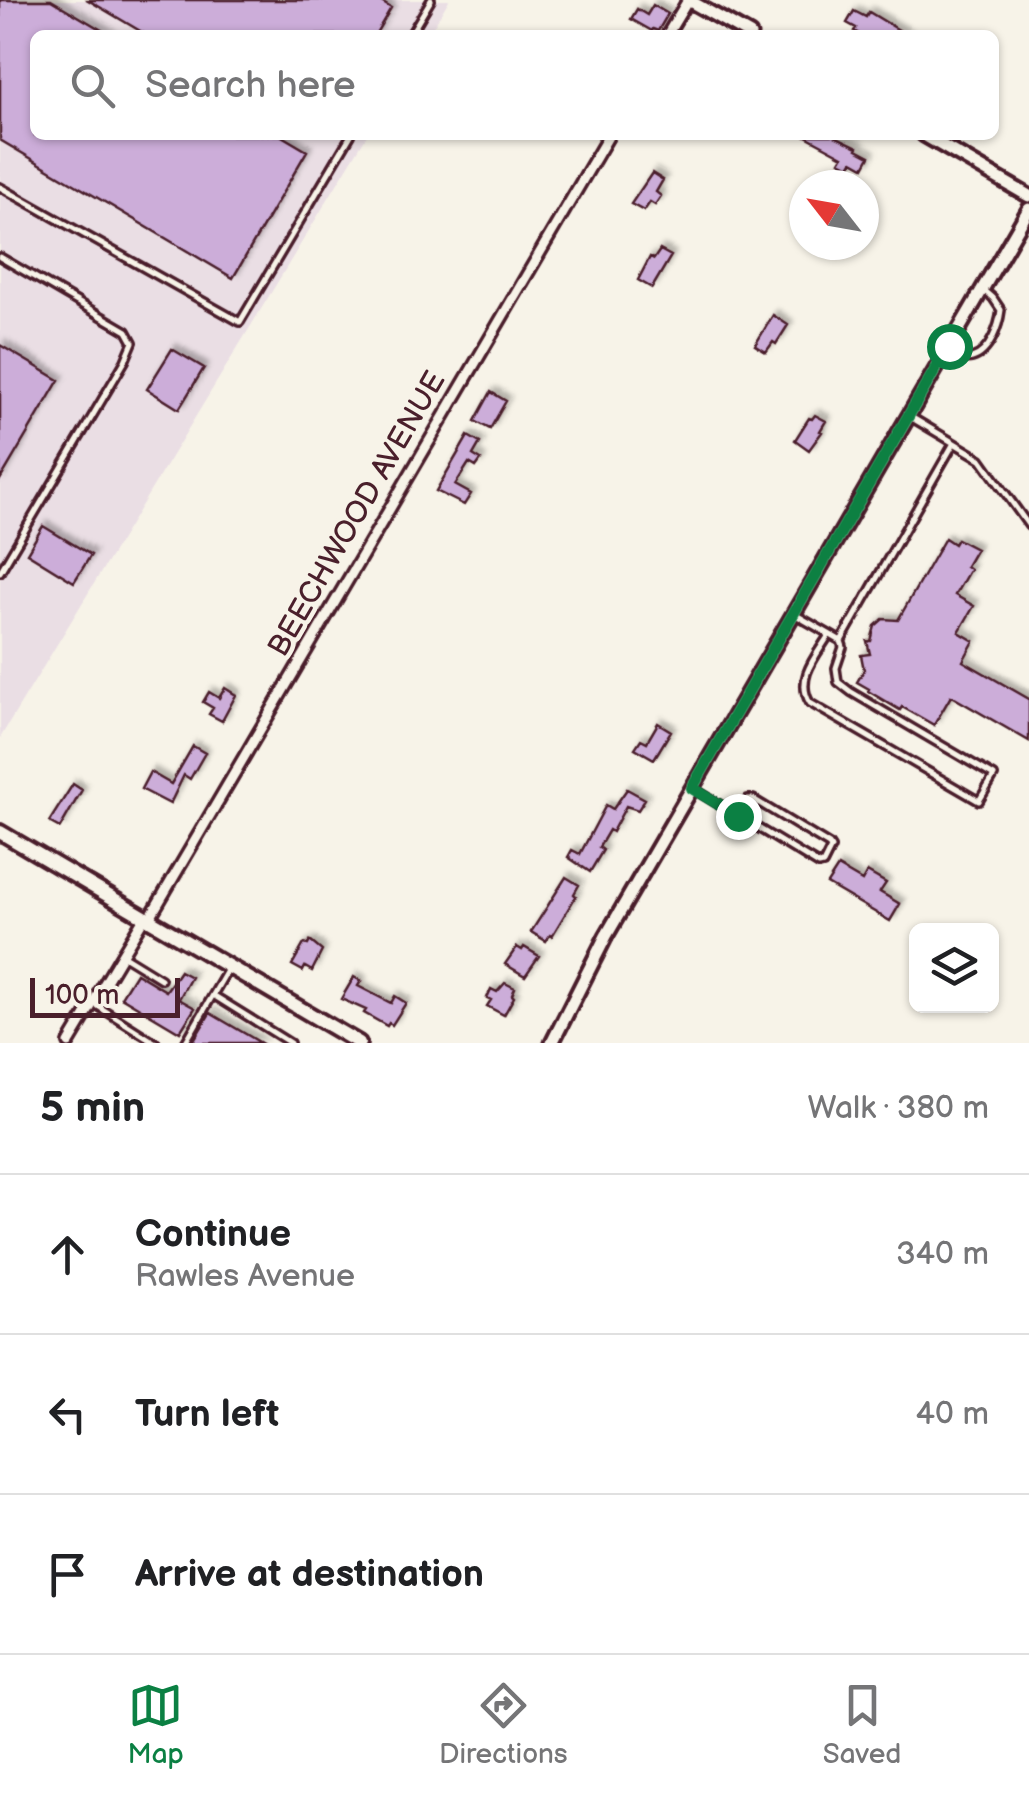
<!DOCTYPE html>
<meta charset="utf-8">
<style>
:root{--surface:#fff;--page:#f6f6f6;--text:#202124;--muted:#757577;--line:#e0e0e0;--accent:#0b8043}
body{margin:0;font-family:"Balsamiq Sans",sans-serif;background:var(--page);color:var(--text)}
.controls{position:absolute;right:30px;bottom:30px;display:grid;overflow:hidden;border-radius:15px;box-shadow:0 2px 8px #0004}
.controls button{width:90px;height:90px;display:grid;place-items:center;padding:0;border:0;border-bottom:2px solid var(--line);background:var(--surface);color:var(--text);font:50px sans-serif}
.compass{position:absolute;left:789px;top:170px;width:90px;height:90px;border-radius:50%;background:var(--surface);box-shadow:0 2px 8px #0004;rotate:301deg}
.scale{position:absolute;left:30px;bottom:25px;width:150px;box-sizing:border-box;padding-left:10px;border:5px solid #4a1f2b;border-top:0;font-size:28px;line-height:35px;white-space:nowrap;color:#4a1f2b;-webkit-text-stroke:8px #f7f3e8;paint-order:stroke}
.stop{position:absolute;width:30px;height:30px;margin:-22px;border:8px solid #0b8043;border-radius:50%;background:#fff}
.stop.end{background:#0b8043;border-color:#fff;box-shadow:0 2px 10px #0008}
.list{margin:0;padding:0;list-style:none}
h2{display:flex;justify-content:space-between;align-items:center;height:130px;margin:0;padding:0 40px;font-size:42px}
h2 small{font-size:32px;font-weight:400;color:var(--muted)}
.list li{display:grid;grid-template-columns:65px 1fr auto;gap:30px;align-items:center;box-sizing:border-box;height:160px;padding:0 40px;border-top:2px solid var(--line)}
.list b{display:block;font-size:38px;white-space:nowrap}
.list p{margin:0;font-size:32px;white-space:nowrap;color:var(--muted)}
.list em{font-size:32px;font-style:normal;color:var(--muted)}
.icon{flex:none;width:55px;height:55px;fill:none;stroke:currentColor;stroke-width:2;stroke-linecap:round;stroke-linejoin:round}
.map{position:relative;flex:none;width:1029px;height:1043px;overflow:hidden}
.search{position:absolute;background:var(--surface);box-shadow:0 2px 8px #0004;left:30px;right:30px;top:30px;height:110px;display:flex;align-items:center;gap:25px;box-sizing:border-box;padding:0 35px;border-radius:15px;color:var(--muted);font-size:38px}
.sheet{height:610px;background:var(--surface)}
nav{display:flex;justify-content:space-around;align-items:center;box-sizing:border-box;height:140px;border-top:2px solid var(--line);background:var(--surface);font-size:28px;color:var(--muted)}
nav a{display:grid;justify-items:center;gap:5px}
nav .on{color:var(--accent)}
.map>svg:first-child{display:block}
.built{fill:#eadee4}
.building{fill:#ccadd9;stroke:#4a1f2b;stroke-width:2.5;filter:url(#shadow)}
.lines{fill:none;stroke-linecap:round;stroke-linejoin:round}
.service-casing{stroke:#4a1f2b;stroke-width:12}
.minor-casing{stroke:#4a1f2b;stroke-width:16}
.tertiary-casing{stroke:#4a1f2b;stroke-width:19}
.secondary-casing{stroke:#4a1f2b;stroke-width:20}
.service{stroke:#f7f3e8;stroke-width:5}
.minor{stroke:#f7f3e8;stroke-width:9}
.tertiary{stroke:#f7f3e8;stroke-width:11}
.secondary{stroke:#f7f3e8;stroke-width:12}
.route{stroke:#0b8043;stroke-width:12}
.labels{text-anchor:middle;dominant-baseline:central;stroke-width:9;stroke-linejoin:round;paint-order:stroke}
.street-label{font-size:30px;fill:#4a1f2b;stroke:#f7f3e8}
</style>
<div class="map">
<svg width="1029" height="1043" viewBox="0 0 1029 1043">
<defs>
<filter id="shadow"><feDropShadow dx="4.5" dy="-4.5" stdDeviation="2.5" flood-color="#0004"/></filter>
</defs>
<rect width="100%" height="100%" fill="#f7f3e8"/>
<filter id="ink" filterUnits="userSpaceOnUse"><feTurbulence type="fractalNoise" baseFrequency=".01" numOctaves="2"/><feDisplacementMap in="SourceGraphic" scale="20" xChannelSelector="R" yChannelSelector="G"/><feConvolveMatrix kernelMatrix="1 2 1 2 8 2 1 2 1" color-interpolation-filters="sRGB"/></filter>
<g filter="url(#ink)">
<!-- built -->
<path class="built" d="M0,0H449L428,35H35V135H367L0,738Z"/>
<!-- building -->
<path class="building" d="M0,0H51L110,35H35V135H280L307,151L233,278L0,140Z
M88,0H378L391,8L375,35H147Z
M653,5L668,14L658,31L653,29L652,31L631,19L637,9L647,15Z
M854,11L866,17L869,12L907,35H861L854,31L856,28L847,23Z
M804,135H833L858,147L857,149L870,156L864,167L853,161L850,166L840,161L843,156Z
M652,173L663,180L656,192L661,196L655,205L650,202L644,211L631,204Z
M660,250L671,256L652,288L638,280L650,257L654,259Z
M773,315L788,325L776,344L773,342L766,352L755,345Z
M0,345L59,380L0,480Z
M172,349L204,368L179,409L147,389Z
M491,392L506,401L490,429L475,421Z
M815,415L826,421L820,431L822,432L809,450L795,440L809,418L812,419Z
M468,436L480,443L473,455L481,460L476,467L469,463L455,485L471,494L464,505L436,491Z
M43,526L91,555L74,582L27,553Z
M945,538L954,544L957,539L976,549L966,566L970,569L955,595L974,606L959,632L974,641L963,661L1029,699V741L951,696L934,725L902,707L900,710L868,691L869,689L857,682L864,670L861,655L870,654L867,641H871L875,626L883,619L898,620Z
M225,688L236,695L222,721L209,714L213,708L203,702L209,692L219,698Z
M658,723L671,731L654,759L635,748L641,739L647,742Z
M193,746L205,753L190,779L184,775L170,804L141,789L150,772L171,784Z
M73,784L82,790L60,828L49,822Z
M627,789L645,799L638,810L626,806L612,832L609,830L599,847L603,850L590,872L568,857L572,850L580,854L606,805L613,809Z
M838,867L862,881L867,872L886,883L880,892L900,904L890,921L827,884Z
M566,877L579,885L574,894L576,896L552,936L550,935L546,941L531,932Z
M310,941L322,951L312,971L305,967L303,971L292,965L304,944L308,945Z
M517,947L522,950L524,947L539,956L525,976L505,964Z
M180,971L191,977L179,999L195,1008L180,1032L121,997L136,973L166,991Z
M354,977L361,981L358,986L391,1003L395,996L406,1003L392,1025L389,1023L387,1026L364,1013L366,1010L341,999Z
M505,983L515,988L512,995L514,997L504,1015L487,1006L491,1000L487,998L491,989L497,992Z
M210,1013L261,1043H192Z"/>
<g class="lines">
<!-- service casing -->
<g class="service-casing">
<path id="service" d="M410,35L431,0
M0,187L240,322L351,135
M0,257L127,331L133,342L125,361L0,572
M948,354C955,356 964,360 972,358C990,353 999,326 1001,310L993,298L985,291
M909,416L981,459L1029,526
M796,615L841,641L954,443
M829,635C816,656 795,679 810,703L979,801L994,776L851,692L838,682L836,668L843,647L841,641
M694,789L819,865L823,864L831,848L829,845L753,799H748L738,816
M122,955L161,979
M213,995L290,1043
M93,1003L156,1043
M185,1043L228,969"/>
</g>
<!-- minor casing -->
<g class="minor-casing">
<path id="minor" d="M667,35L688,0
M149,919L609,135
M69,1043L145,916"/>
</g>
<!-- tertiary casing -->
<g class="tertiary-casing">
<path id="tertiary" d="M688,0L750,35
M924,135L1029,196
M552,1043L606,936L1029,209"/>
</g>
<!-- secondary casing -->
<g class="secondary-casing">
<path id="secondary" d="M0,832L359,1043"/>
</g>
<!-- service -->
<use href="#service" class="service"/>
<!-- minor -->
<use href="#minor" class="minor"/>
<!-- tertiary -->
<use href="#tertiary" class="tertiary"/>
<!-- secondary -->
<use href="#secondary" class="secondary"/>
</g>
</g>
<g class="lines" filter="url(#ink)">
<!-- route -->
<path class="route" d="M738,816L692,788L949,346"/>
</g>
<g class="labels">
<!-- street labels -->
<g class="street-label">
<text transform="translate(357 514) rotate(-60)">BEECHWOOD AVENUE</text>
</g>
</g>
</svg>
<div class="controls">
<button><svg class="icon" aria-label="layers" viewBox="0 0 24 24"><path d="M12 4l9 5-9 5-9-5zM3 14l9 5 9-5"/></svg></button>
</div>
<svg class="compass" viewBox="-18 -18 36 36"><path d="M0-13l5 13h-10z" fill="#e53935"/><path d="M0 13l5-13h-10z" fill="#757577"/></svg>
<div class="scale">100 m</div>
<div class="stop" style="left:949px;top:346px"></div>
<div class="stop end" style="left:738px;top:816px"></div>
<div class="search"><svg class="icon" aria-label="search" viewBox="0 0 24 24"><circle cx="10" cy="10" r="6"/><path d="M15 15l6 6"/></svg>Search here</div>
</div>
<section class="sheet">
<h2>5 min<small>Walk · 380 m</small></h2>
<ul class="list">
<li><svg class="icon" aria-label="ahead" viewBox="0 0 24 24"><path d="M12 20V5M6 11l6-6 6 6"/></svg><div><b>Continue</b><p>Rawles Avenue</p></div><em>340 m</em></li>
<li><svg class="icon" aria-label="left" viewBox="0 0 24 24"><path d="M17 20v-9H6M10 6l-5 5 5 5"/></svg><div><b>Turn left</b></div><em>40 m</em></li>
<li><svg class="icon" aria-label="arrive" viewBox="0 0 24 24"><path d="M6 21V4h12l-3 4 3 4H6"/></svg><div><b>Arrive at destination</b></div></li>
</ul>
</section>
<nav>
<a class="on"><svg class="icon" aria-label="map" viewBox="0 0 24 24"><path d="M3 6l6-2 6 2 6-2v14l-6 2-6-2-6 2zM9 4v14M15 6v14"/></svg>Map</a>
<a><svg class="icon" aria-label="directions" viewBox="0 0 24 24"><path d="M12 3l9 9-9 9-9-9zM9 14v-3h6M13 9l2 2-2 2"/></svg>Directions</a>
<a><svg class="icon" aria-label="saved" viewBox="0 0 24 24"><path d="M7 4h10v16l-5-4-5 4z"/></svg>Saved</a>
</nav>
